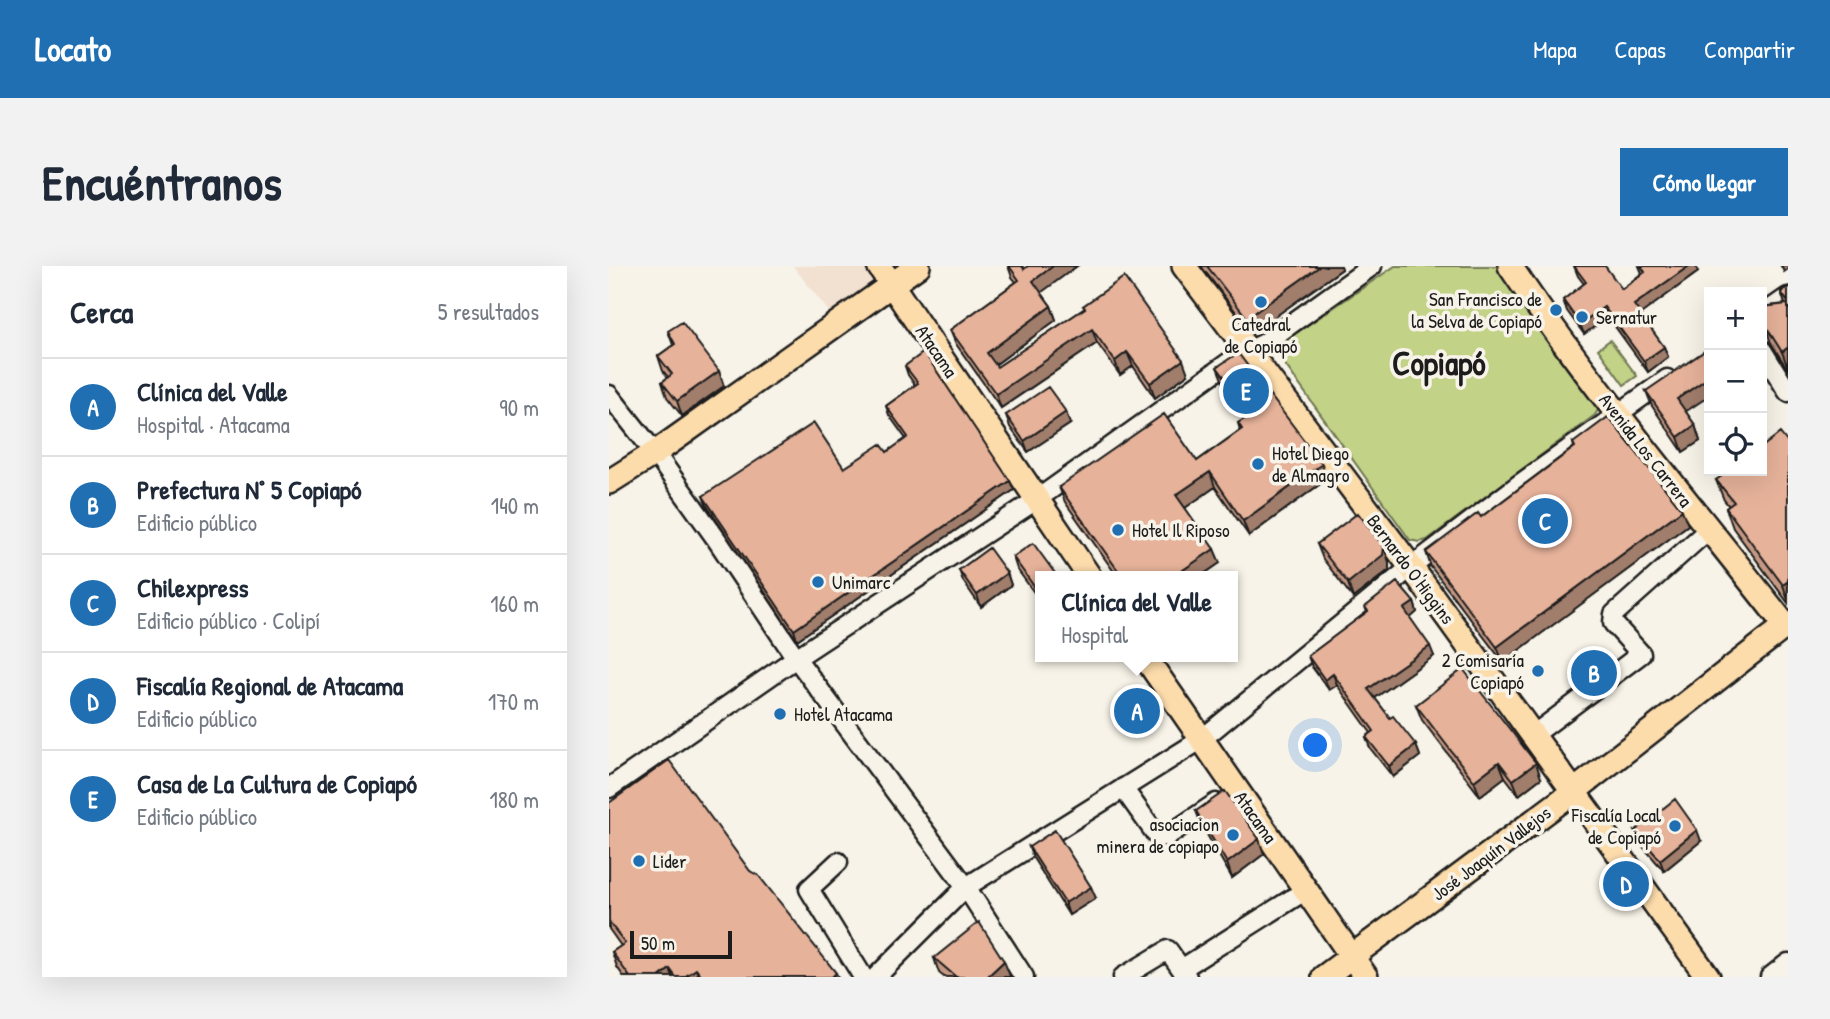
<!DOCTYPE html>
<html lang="es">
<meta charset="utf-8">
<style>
:root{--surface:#fff;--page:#f2f2f3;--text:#1f2937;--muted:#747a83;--line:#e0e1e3;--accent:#1f6fb2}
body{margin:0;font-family:"Patrick Hand",sans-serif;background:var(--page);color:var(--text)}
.controls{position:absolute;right:21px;top:21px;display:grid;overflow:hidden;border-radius:0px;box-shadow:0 7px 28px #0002}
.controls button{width:63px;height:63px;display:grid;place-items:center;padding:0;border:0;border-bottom:2px solid var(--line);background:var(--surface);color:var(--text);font:35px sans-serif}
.scale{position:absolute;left:21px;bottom:18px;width:102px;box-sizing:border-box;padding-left:7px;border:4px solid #1c1c1c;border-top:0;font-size:19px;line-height:24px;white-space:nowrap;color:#1c1c1c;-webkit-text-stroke:5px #f7f3e8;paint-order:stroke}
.you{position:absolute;left:707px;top:480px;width:24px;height:24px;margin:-18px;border:5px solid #fff;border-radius:50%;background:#1a73e8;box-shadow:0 0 0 10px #1a73e833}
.badge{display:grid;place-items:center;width:46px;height:46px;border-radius:50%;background:var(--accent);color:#fff;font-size:23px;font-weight:700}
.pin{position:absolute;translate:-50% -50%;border:4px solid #fff;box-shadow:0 2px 7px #0006}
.popup{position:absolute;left:426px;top:305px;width:203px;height:91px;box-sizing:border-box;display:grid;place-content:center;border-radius:0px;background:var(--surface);filter:drop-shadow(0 2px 5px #0005);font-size:23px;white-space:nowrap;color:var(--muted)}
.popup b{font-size:26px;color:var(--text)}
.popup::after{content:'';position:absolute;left:50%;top:100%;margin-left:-14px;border:14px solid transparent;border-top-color:var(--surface)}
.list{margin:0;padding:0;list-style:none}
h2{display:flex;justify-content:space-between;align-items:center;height:91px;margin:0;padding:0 28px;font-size:30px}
h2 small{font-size:23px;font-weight:400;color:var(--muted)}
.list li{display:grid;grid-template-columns:46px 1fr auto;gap:21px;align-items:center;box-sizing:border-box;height:98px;padding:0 28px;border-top:2px solid var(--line)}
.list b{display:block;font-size:26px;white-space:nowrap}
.list p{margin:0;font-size:23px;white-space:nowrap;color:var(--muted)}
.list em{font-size:23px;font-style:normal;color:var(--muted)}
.icon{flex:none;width:38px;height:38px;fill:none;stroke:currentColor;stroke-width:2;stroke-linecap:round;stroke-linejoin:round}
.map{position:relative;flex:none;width:1179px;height:711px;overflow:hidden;border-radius:0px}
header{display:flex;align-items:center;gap:42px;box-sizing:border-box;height:98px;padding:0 35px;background:var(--accent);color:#fff}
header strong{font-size:33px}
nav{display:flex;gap:38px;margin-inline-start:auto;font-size:24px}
.intro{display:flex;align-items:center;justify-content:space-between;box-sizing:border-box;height:168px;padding:0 42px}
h1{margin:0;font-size:49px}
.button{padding:18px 32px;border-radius:0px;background:var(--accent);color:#fff;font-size:24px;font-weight:700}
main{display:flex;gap:42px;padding:0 42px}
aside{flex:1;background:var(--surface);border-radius:0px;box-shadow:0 7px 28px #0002}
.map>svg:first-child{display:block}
.built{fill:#f2e0d1}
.green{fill:#c2d287;stroke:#6f7752;stroke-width:2}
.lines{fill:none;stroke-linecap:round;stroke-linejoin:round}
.minor-casing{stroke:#1c1c1c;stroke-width:23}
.major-casing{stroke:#1c1c1c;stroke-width:28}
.minor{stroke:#f7f3e8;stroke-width:18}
.major{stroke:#fddcac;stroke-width:23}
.wall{fill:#c69984;stroke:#1c1c1c;stroke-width:2}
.shaded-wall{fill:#a17d6c;stroke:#1c1c1c;stroke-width:2}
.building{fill:#e6b29a;stroke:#1c1c1c;stroke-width:2}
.poi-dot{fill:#1f6fb2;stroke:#f7f3e8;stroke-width:2.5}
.labels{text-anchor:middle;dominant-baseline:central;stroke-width:7;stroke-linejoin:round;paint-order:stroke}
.poi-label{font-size:19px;fill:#1c1c1c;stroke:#f7f3e8;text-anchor:start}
.street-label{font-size:19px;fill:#1c1c1c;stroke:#f7f3e8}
.town-label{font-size:33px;font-weight:bold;fill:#1c1c1c;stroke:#f7f3e8}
</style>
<header>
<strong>Locato</strong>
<nav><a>Mapa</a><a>Capas</a><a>Compartir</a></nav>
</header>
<div class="intro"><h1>Encuéntranos</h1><a class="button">Cómo llegar</a></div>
<main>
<aside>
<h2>Cerca<small>5 resultados</small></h2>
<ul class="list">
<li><span class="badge">A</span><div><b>Clínica del Valle</b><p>Hospital · Atacama</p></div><em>90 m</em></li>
<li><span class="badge">B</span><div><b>Prefectura N° 5 Copiapó</b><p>Edificio público</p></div><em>140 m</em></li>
<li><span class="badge">C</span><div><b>Chilexpress</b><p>Edificio público · Colipí</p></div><em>160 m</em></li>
<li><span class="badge">D</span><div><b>Fiscalía Regional de Atacama</b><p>Edificio público</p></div><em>170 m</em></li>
<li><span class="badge">E</span><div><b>Casa de La Cultura de Copiapó</b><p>Edificio público</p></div><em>180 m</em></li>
</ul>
</aside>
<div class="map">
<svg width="1179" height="711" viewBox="0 0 1179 711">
<rect width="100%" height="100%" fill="#f7f3e8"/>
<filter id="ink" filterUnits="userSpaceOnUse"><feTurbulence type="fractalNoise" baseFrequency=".0143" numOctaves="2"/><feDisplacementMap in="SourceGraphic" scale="14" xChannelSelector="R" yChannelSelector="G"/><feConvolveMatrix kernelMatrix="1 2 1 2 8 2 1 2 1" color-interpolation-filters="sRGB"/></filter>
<g filter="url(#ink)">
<!-- built -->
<path class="built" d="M184,0H261L265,14L221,47Z"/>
<!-- green -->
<path class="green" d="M786,0H890L992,139L986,149L818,274L810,276L801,274L670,90L669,83L674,76Z
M1001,74L1028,110L1015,119L989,83Z"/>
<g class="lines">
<!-- minor casing -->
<g class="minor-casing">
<path id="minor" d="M1153,49L1179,31
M1153,84L1179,126
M0,129L46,187L108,274L187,392L357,621L415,711
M923,470L1032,388L1004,357L1005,348L1099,264
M0,522L187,392L427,234L630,89L654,78L763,0
M514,522L549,571L558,570L607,537
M229,596L200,623L254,711
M574,702L697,624
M267,711L357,621L593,473L802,301L912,217L1058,113
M514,711L559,684L578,711
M1161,711L1179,697"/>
</g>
<!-- major casing -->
<g class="major-casing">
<path id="major" d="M270,0L480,310
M575,0L802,301L1099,711
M901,0C986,127 1086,243 1179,363
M0,216L46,187L309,0
M536,391L757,711
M715,711L964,526L1179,358"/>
</g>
<!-- minor -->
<use href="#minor" class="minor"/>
<!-- major -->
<use href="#major" class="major"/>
</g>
<!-- wall -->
<path class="wall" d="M399,0H413L415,3L419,0H468L432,26L442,40L447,54L386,99L388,101L475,43L579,108L546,132L524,100L511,109L488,77L392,142L347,78L341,64L407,16L403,11Z
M592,0H732L733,3L643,67Z
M965,0L1013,23L1033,7L1030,0H1087L1089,6L1031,48L1055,81L1059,91L1039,106L999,51L975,68L958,45L954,34L975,18L969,10Z
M1179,21V104L1162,77L1153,51V41L1176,38L1172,26Z
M59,65L115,120L73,150L58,131L53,116L59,111L54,105L49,90L64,79Z
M296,100L405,224L188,374L98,240L94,230L235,202L278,186L297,173L280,149L277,140L306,119L299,109Z
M608,101L718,213L640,270L606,221L576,242L611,297L592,310H508L456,236L450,221L588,195L631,164L629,157L639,151L614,116Z
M1037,125L1077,146L1086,159L1091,175L1074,186L1043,140Z
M397,149L461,158L419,186L401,161Z
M964,177L1079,259L894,396L822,301L817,286L872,251L965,181Z
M1179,177V337L1124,262L1117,242L1120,240L1115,234L1107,214Z
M708,278L780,296V304L744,332L714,293Z
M404,291L432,310V336L408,303Z
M350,304L398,307L402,319L372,341L354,315Z
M805,336L808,346L801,352L825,390L766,432L781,452L807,479L811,490L784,511L761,482L757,471L762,467L728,419L720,424L703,401L699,390L758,346L756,341Z
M807,439L932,512L910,529L896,511L871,530L813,454Z
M0,537L141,605L227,707L229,711H15L8,701L3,686L12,680L0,663Z
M587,545L655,588L623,612L593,560Z
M1026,565L1092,575L1055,605L1030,576Z
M420,581L487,632L460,649L424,592Z
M325,692L401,710L400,711H335L330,707Z"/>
<!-- shaded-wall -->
<path class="shaded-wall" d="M444,0H468L429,29L424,15Z
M711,0H732L733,3L643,67L638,52Z
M1080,0H1087L1089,6L1029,50L1025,39Z
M1172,0H1179V3L1175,6Z
M442,40L447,54L383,101L378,87Z
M995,41L999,51L975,68L971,58Z
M483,63L488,77L392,142L387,128Z
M1055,81L1059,91L1039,106L1035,95Z
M1178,82L1179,84V102L1173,86Z
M518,86L524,100L511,109L506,95Z
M574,94L579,108L546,132L541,117Z
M110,105L115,120L73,150L68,135Z
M1100,111V130L1073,148L1068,133Z
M457,146L461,158L419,186L415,175Z
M1086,159L1091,175L1074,186L1069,171Z
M713,198L718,213L640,270L634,255Z
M601,206L606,221L573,244L567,229Z
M401,215L405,224L188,374L185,364Z
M1073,244L1079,259L894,396L888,381Z
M775,281L780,296V304L744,332L739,317Z
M605,283L611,297L592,310H565Z
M398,307L402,319L372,341L368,329Z
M1179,315V334L1174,319Z
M805,336L808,346L799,354L795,343Z
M821,380L825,390L763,434L759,423Z
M724,408L728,419L720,424L716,414Z
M807,479L811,490L784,511L780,500Z
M890,496L896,511L871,530L865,515Z
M927,497L932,512L910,529L904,514Z
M1088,564L1092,575L1055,605L1051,594Z
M650,573L655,588L623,612L618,597Z
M482,621L487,632L460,649L456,637Z
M395,695L401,710L400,711H378Z
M61,703L64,711H50Z
M87,703L90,711H75Z"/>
<!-- building -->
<path class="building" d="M400,0H413L415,3L419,0H444L424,15L442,40L378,87L388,101L476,42L474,40L515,11L574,94L541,117L518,86L506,95L483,63L387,128L341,64L410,14Z
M598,0H711L638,52Z
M965,0H996L1013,23L1036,6L1032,0H1080L1025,39L1055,81L1035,95L995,41L971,58L954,34L977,16Z
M1179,21V36L1172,26Z
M1179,38V83L1178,82L1173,86L1154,56L1158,53L1153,46V41Z
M73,56L110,105L68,135L53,116L63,108L49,90L66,78L59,65Z
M1100,82V111L1068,133L1086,159L1069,171L1037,125Z
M315,86L401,215L185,364L94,230L205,157L235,202L272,178L278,186L299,171L277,140L309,117L296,100Z
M629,87L713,198L634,255L601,206L567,229L605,283L565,310H513L450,221L555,148L588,195L633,163L629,157L643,148L608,101Z
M439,121L457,146L415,175L397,149Z
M999,151L1073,244L888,381L817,286L869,247L872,251L966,181L964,177Z
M1171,167L1179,177V315L1174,319L1117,242L1125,236L1107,214L1120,205H1153V181Z
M749,247L775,281L774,289L739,317L708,278Z
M424,277L448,310H432V330L404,291Z
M380,282L398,307L368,329L350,304Z
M788,316L805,336L795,343L821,380L759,423L781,452L784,450L807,479L780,500L757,471L765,465L724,408L716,414L699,390L759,345L756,341Z
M854,403L927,497L904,514L890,496L865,515L807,439Z
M60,494L141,605L150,610L227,707L223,711H93L87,703L75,711H67L61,703L50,711H21L3,686L16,677L0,656V537Z
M616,525L650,573L618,597L587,545Z
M1066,533L1088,564L1051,594L1026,565Z
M446,564L482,621L456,637L420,581Z
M370,656L395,695L378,711H347L325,692Z"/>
</g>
<!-- markers -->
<g class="poi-dot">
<circle cx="652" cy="36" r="7"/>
<circle cx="947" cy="44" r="7"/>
<circle cx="973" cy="51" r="7"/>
<circle cx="649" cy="198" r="7"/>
<circle cx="509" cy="264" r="7"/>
<circle cx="209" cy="316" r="7"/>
<circle cx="929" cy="405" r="7"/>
<circle cx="171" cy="448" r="7"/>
<circle cx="1066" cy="560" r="7"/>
<circle cx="624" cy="569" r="7"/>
<circle cx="30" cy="595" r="7"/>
</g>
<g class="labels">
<!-- poi labels -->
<g class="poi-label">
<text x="933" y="33" text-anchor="end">San Francisco de<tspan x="933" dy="22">la Selva de Copiapó</tspan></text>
<text x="987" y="51">Sernatur</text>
<text x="652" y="58" text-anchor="middle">Catedral<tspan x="652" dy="22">de Copiapó</tspan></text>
<text x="663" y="187">Hotel Diego<tspan x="663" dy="22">de Almagro</tspan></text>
<text x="523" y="264">Hotel Il Riposo</text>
<text x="223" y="316">Unimarc</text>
<text x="915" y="394" text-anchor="end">2 Comisaría<tspan x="915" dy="22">Copiapó</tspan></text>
<text x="185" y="448">Hotel Atacama</text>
<text x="1052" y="549" text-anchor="end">Fiscalía Local<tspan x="1052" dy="22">de Copiapó</tspan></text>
<text x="610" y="558" text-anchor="end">asociacion<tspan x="610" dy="22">minera de copiapo</tspan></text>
<text x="44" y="595">Lider</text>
</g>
<!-- street labels -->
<g class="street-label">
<text transform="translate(328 85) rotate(56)">Atacama</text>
<text transform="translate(1037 184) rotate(52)">Avenida Los Carrera</text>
<text transform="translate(802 303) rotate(53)">Bernardo O'Higgins</text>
<text transform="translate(647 551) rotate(55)">Atacama</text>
<text transform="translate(882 587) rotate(-37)">José Joaquín Vallejos</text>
</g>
<!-- town labels -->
<g class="town-label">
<text x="830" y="97">Copiapó</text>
</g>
</g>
</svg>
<div class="controls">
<button>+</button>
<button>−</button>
<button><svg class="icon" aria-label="locate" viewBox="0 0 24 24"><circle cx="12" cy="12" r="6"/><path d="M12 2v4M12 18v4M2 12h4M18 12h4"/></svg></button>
</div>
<div class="scale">50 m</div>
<div class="you"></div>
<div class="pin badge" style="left:528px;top:445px">A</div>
<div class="popup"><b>Clínica del Valle</b>Hospital</div>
<div class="pin badge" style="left:985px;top:407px">B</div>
<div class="pin badge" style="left:936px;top:255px">C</div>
<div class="pin badge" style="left:1017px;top:618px">D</div>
<div class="pin badge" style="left:637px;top:125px">E</div>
</div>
</main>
